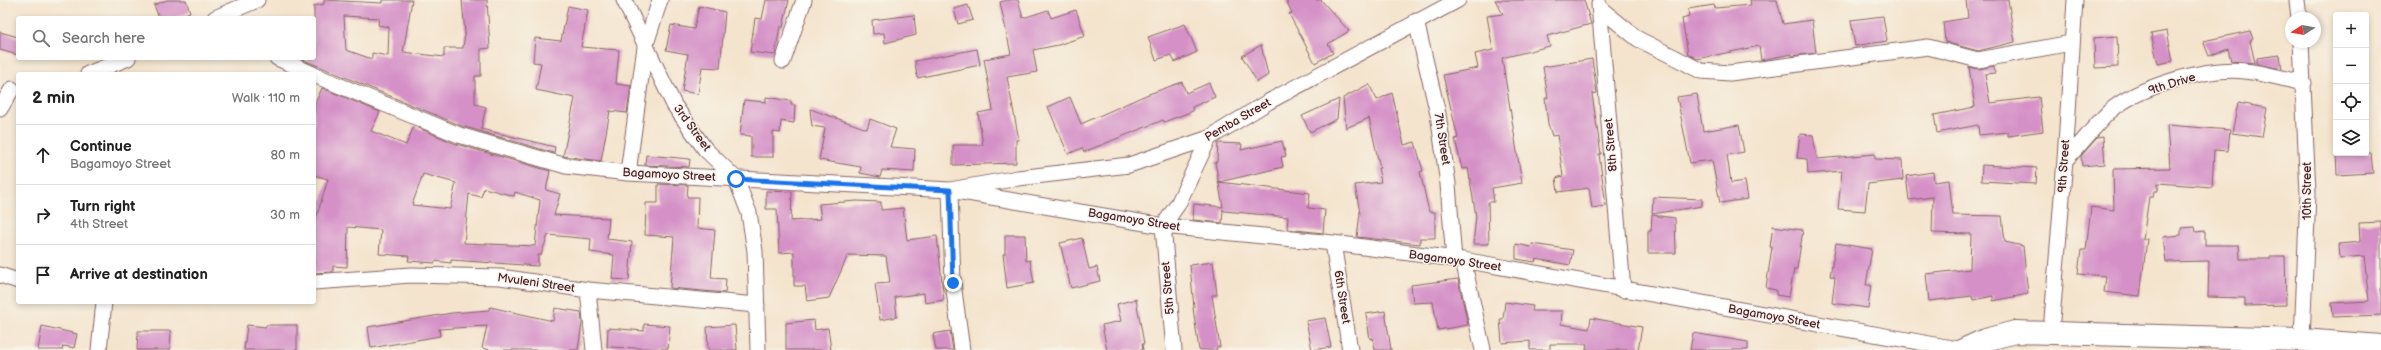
<!DOCTYPE html>
<meta charset="utf-8">
<style>
:root{--surface:#fff;--page:#f6f6f6;--text:#222;--muted:#767676;--line:#e0e0e0}
body{margin:0;font-family:"Balsamiq Sans",sans-serif;background:var(--page);color:var(--text)}
.controls{position:absolute;right:12px;top:12px;display:grid;overflow:hidden;border-radius:4px;box-shadow:0 2px 6px #0003}
.controls button{width:36px;height:36px;display:grid;place-items:center;padding:0;border:0;border-bottom:1px solid var(--line);background:var(--surface);color:var(--text);font:20px sans-serif}
.compass{position:absolute;left:2285px;top:12px;width:36px;height:36px;border-radius:50%;background:var(--surface);box-shadow:0 2px 6px #0003;rotate:259deg}
.stop{position:absolute;width:12px;height:12px;margin:-9px;border:3px solid #1a73e8;border-radius:50%;background:#fff}
.stop.end{background:#1a73e8;border-color:#fff;box-shadow:0 1px 4px #0008}
.list{margin:0;padding:0;list-style:none}
h2{display:flex;justify-content:space-between;align-items:center;height:52px;margin:0;padding:0 16px;font-size:17px}
h2 small{font-size:13px;font-weight:400;color:var(--muted)}
.list li{display:grid;grid-template-columns:26px 1fr auto;gap:12px;align-items:center;box-sizing:border-box;height:60px;padding:0 16px;border-top:1px solid var(--line)}
.list b{display:block;font-size:15px;white-space:nowrap}
.list p{margin:0;font-size:13px;white-space:nowrap;color:var(--muted)}
.list em{font-size:13px;font-style:normal;color:var(--muted)}
.icon{flex:none;width:22px;height:22px;fill:none;stroke:currentColor;stroke-width:2;stroke-linecap:round;stroke-linejoin:round}
.map{position:relative;flex:none;width:2381px;height:350px;overflow:hidden}
.search{position:absolute;background:var(--surface);box-shadow:0 2px 6px #0003;left:16px;top:16px;width:300px;height:44px;display:flex;align-items:center;gap:10px;box-sizing:border-box;padding:0 14px;border-radius:4px;color:var(--muted);font-size:15px}
.panel{position:absolute;background:var(--surface);box-shadow:0 2px 6px #0003;left:16px;top:72px;width:300px;height:232px;border-radius:4px}
.map>svg:first-child{display:block}
.building{fill:#d591c7;fill-rule:evenodd}
.lines{fill:none;stroke-linecap:round;stroke-linejoin:round}
.minor-casing{stroke:#866464;stroke-width:17}
.trunk-casing{stroke:#866464;stroke-width:24}
.minor{stroke:#fff;stroke-width:15}
.trunk{stroke:#fff;stroke-width:22}
.route{stroke:#1a73e8;stroke-width:5}
.labels{text-anchor:middle;dominant-baseline:central;stroke-width:3;stroke-linejoin:round;paint-order:stroke}
.street-label{font-size:12px;fill:#4a1f2b;stroke:#f7f3e8}
</style>
<div class="map">
<svg width="2381" height="350" viewBox="0 0 2381 350">
<rect width="100%" height="100%" fill="#f7f3e8"/>
<filter id="ink" filterUnits="userSpaceOnUse"><feTurbulence type="fractalNoise" baseFrequency=".025" numOctaves="2"/><feDisplacementMap in="SourceGraphic" scale="8" xChannelSelector="R" yChannelSelector="G"/><feConvolveMatrix kernelMatrix="1 2 1 2 8 2 1 2 1" color-interpolation-filters="sRGB"/></filter>
<filter id="wash" filterUnits="userSpaceOnUse"><feTurbulence type="fractalNoise" baseFrequency=".012" numOctaves="4" result="noise"/><feDisplacementMap in="SourceGraphic" scale="16" xChannelSelector="R" yChannelSelector="G"/><feGaussianBlur stdDeviation="0.9" result="paint"/><feColorMatrix in="noise" values="0 0 0 0 0 0 0 0 0 0 0 0 0 0 0 0 0 1.4 0 .05"/><feComposite in="paint" operator="in"/></filter>
<g filter="url(#wash)">
<rect width="100%" height="100%" fill="#f4e4cd"/>
<g id="blocks">
<!-- building -->
<path class="building" d="M167,0H186L190,12L174,18H159L154,5Z
M324,0L382,3V0H412L403,52L444,57V48H463L465,33L462,0H487L490,48L481,49V76H475V104L486,107L481,129L555,147L554,153L462,126L299,58H314V6L324,4ZM344,16L379,18L378,25L389,27L388,56L372,53V59L346,50Z
M766,0H789L783,27H780L775,55L750,52L755,18L762,19Z
M1008,0H1018L1023,18L1048,10L1051,18L1076,10L1085,36L1058,45L1033,50L1037,72L1007,77L1019,140H1016V163L953,165V145H983L978,113L993,110L984,59L1011,54L1000,2Z
M1286,0H1321L1349,31L1328,44L1333,53L1315,63L1289,14L1292,13Z
M1495,0H1584L1591,24L1547,36L1550,46L1502,58L1522,183L1492,188L1494,202H1488L1489,244H1473L1476,216L1468,168L1462,169L1455,139L1458,138L1443,75L1478,68L1475,54L1493,50L1487,16L1503,14Z
M1750,0H1777L1783,24L1812,20L1816,53L1792,56V54L1761,60L1759,46L1697,59L1688,54L1682,19L1689,17L1688,9L1714,5L1715,8L1751,5Z
M1966,0H2008L2015,42L1978,51L1945,42L1943,22L1968,18Z
M968,5L973,20L958,24L954,9Z
M568,6L588,10L581,47L619,50L616,84L631,86L627,113L610,111L601,161L563,156L575,98L536,90L541,63L533,62L535,38L561,41Z
M699,6L725,12L720,68L702,67L698,94L682,91L688,54L666,50L671,25L694,29Z
M914,15L916,35L885,43L884,33L873,34L872,20Z
M1883,16L1887,41L1855,46L1851,20Z
M1185,24L1197,52L1175,62L1171,55L1156,60L1148,37Z
M2167,31L2173,61L2158,64L2151,34Z
M2250,31L2253,39L2250,41L2255,63L2231,61L2228,49L2209,56L2203,41Z
M0,32L18,37V55L0,50Z
M2117,36L2118,67L2095,68L2094,38Z
M1261,45L1268,75L1257,82L1242,56Z
M977,49L980,65L917,78L915,61Z
M2280,55L2282,69L2257,64V58Z
M1592,59L1597,93L1592,94L1601,154H1599L1606,206L1592,208L1589,188L1558,192L1556,178L1563,176L1557,135L1552,136L1548,124L1545,98H1548L1543,67Z
M1994,66L1995,73L1985,74L1990,103L2039,97L2043,131L2008,136V132L1979,135L1978,125L1937,133L1934,115L1975,107L1969,67L1979,69Z
M1182,82L1186,93L1209,83L1215,97L1192,107L1193,111L1164,122L1163,120L1084,152L1082,148L1068,154L1048,107L1070,97L1081,124L1146,95Z
M1369,84L1377,100L1392,93L1404,145L1415,142L1423,171L1420,172L1429,212H1435V238H1420V244L1357,237L1360,213L1355,185L1381,182L1378,168H1380L1369,118L1346,128L1343,98Z
M322,88L380,112L371,131L406,145L414,126L456,144L550,171L546,190L560,194L554,215L609,218L607,239L632,242L629,280L612,279L614,255L590,252L591,239L548,235L541,255H538V266L451,260V263L435,261V263L408,261L409,256L379,254L381,230L348,227L347,267L333,266V272L314,273V225L328,179L314,175V106ZM423,174L456,183L450,209L412,205ZM484,188L514,196L515,192L540,200L535,246L464,243L469,194L481,197Z
M1697,94L1703,131L1739,125L1744,152L1727,155L1731,183L1745,181L1748,199L1720,203L1712,160L1690,163L1677,97Z
M766,97L791,101V105H795L794,123L781,121L780,133L773,132V157H751V136L740,135L744,100L766,102Z
M1339,99L1337,119L1310,132L1302,116Z
M2238,103L2267,108L2262,137L2232,133Z
M810,109L867,129L870,119L896,129L890,147L915,149L914,172L882,170L880,177L860,173L861,167L819,160L825,128L812,126Z
M2167,125L2230,130L2228,151L2214,150L2212,187L2158,183V191H2154L2153,197H2149L2143,239H2147L2140,296L2104,292L2106,276L2078,274L2081,250H2086L2091,207L2114,210L2113,169L2170,168Z
M1800,134L1813,135L1817,159L1875,154V159L1902,160L1903,180L1868,184L1865,211L1838,209L1842,171L1808,174L1807,159L1797,158Z
M2103,137L2105,164L2082,166L2081,156L2097,138Z
M1282,141L1286,156L1281,157L1283,167L1219,182L1310,193L1308,208L1325,210L1323,233L1287,229L1288,217L1224,211L1223,209L1222,223L1193,220L1194,204L1223,207L1215,162H1217L1218,143L1242,144L1241,150Z
M2336,153H2371L2373,173L2337,175Z
M646,155L690,159L689,167L645,165Z
M1982,165L2037,168L2036,184L1981,181Z
M1933,172L1934,182L1949,180L1953,215L2002,216L2005,242L2023,246L2028,294L1993,301V296L1973,300L1972,296L1929,301L1926,274L1970,269L1971,234L1932,233L1933,197L1909,200L1906,176Z
M658,184L688,185L687,197H698L697,228L715,230L711,278L726,279L725,293L670,288L674,237L645,235L646,203H658Z
M766,191L792,192L791,221L821,219L819,204L857,201L881,202V210L903,208L907,240L937,236L944,300L925,303L924,293L895,297L897,317L880,320L875,284L890,283L886,256L848,255L829,298L807,301L805,286H794V252L779,253L777,209H766Z
M1653,197L1702,199V206L1652,214Z
M1652,215L1675,218L1676,253H1648V231H1651Z
M2381,222V315L2333,317L2332,303L2369,301L2364,256L2340,258L2339,244L2360,242L2359,223Z
M1773,226L1803,230L1797,269H1794L1789,297L1776,295V290L1766,288L1772,247H1770Z
M2195,227L2196,232L2205,231V245H2239L2240,259H2270V256H2285L2286,305L2245,306V298L2208,297L2209,261L2166,262L2163,237L2181,235V228Z
M1005,235H1025L1026,261L1030,260L1034,283L1007,288L1003,254H1005Z
M1082,238L1089,269L1097,267L1100,281L1071,288L1060,243Z
M1836,243L1872,249L1866,285H1871L1868,308L1832,303L1835,277L1830,276Z
M1516,244L1531,247L1532,244L1573,250L1570,265L1536,259L1535,262L1516,259Z
M1213,262L1217,295H1212L1220,347H1216L1217,350H1199L1193,308H1194L1190,265Z
M1458,279L1468,325L1438,330L1433,302L1413,303L1411,285Z
M1136,299L1144,344H1142L1143,350H1107L1102,325L1121,321L1117,304Z
M1505,302L1533,306L1532,311H1562L1561,324L1589,329L1591,318L1642,327L1638,350H1586L1587,344H1550V350H1530V341L1502,343L1500,319H1503Z
M490,307L553,321L555,308L581,312L582,323L578,350H490L482,348L487,326L439,329L440,336L371,348L368,327L452,313L489,310Z
M1385,311L1391,350H1375L1373,338L1370,339L1366,314Z
M1325,318L1331,347L1312,350L1306,321Z
M814,320L815,330L828,328L831,350H786V323Z
M644,324L670,326L668,349L607,347L608,328L644,331Z
M247,325L266,327V325H297V350H244Z
M735,325L737,350H708L707,327Z
M42,326L77,334L74,348L63,346L62,350H38Z
M138,331H171L170,350H137Z
M950,331L953,350H936L933,334Z
M1693,333L1748,342V350H1690Z"/>
</g>
</g>
<g filter="url(#ink)">
<use href="#blocks" fill-opacity="0" stroke="#866464" stroke-width="1"/>
<g class="lines">
<!-- minor casing -->
<g class="minor-casing">
<path id="minor" d="M624,0L674,105L705,149L736,179L749,213L755,251L758,350
M2297,0L2299,18
M1599,4L1623,290
M1601,9L1638,39L1674,57L1701,71L1730,73L1928,47L1978,60L2071,43
M215,18L257,0
M1416,21L1438,114L1448,184L1454,260
M2301,42L2308,193L2302,340
M277,58L313,74
M783,61L804,0
M88,74L128,58
M314,75L459,135L566,166L628,173L950,190L1163,226L1333,243L1463,260L1963,350
M0,109L12,89
M2065,160C2081,145 2094,126 2110,111C2138,87 2208,66 2245,71C2264,73 2284,79 2304,83
M628,173L645,47L660,0
M1333,243L1350,350
M1463,260L1483,350
M0,275L18,281
M314,282L411,275L500,277L588,290L757,305
M588,290L594,350
M2051,332L2065,160L2075,0
M99,350L104,302
M962,350L953,283L950,190L1018,178L1129,165L1209,138L1268,102L1458,0
M1174,350L1163,226L1178,204L1209,138"/>
</g>
<!-- trunk casing -->
<g class="trunk-casing">
<path id="trunk" d="M1963,350L1985,340L2015,332L2302,340L2381,346"/>
</g>
<!-- minor -->
<use href="#minor" class="minor"/>
<!-- trunk -->
<use href="#trunk" class="trunk"/>
</g>
</g>
<g class="lines" filter="url(#ink)">
<!-- route -->
<path class="route" d="M736,179L950,190L953,283"/>
</g>
<g class="labels">
<!-- street labels -->
<g class="street-label">
<text transform="translate(2172 84) rotate(-17)">9th Drive</text>
<text transform="translate(1238 120) rotate(-30)">Pemba Street</text>
<text transform="translate(692 128) rotate(54)">3rd Street</text>
<text transform="translate(1442 139) rotate(81)">7th Street</text>
<text transform="translate(1611 145) rotate(-95)">8th Street</text>
<text transform="translate(2064 166) rotate(-86)">9th Street</text>
<text transform="translate(669 175) rotate(3)">Bagamoyo Street</text>
<text transform="translate(2307 191) rotate(-90)">10th Street</text>
<text transform="translate(1134 220) rotate(9)">Bagamoyo Street</text>
<text transform="translate(1455 261) rotate(8)">Bagamoyo Street</text>
<text transform="translate(536 283) rotate(8)">Mvuleni Street</text>
<text transform="translate(1168 288) rotate(-95)">5th Street</text>
<text transform="translate(1342 297) rotate(81)">6th Street</text>
<text transform="translate(1774 317) rotate(10)">Bagamoyo Street</text>
</g>
</g>
</svg>
<div class="controls">
<button>+</button>
<button>−</button>
<button><svg class="icon" aria-label="locate" viewBox="0 0 24 24"><circle cx="12" cy="12" r="6"/><path d="M12 2v4M12 18v4M2 12h4M18 12h4"/></svg></button>
<button><svg class="icon" aria-label="layers" viewBox="0 0 24 24"><path d="M12 4l9 5-9 5-9-5zM3 14l9 5 9-5"/></svg></button>
</div>
<svg class="compass" viewBox="-18 -18 36 36"><path d="M0-13l5 13h-10z" fill="#e53935"/><path d="M0 13l5-13h-10z" fill="#767676"/></svg>
<div class="stop" style="left:736px;top:179px"></div>
<div class="stop end" style="left:953px;top:283px"></div>
<div class="search"><svg class="icon" aria-label="search" viewBox="0 0 24 24"><circle cx="10" cy="10" r="6"/><path d="M15 15l6 6"/></svg>Search here</div>
<section class="panel">
<h2>2 min<small>Walk · 110 m</small></h2>
<ul class="list">
<li><svg class="icon" aria-label="ahead" viewBox="0 0 24 24"><path d="M12 20V5M6 11l6-6 6 6"/></svg><div><b>Continue</b><p>Bagamoyo Street</p></div><em>80 m</em></li>
<li><svg class="icon" aria-label="right" viewBox="0 0 24 24"><path d="M7 20v-9h11M14 6l5 5-5 5"/></svg><div><b>Turn right</b><p>4th Street</p></div><em>30 m</em></li>
<li><svg class="icon" aria-label="arrive" viewBox="0 0 24 24"><path d="M6 21V4h12l-3 4 3 4H6"/></svg><div><b>Arrive at destination</b></div></li>
</ul>
</section>
</div>
